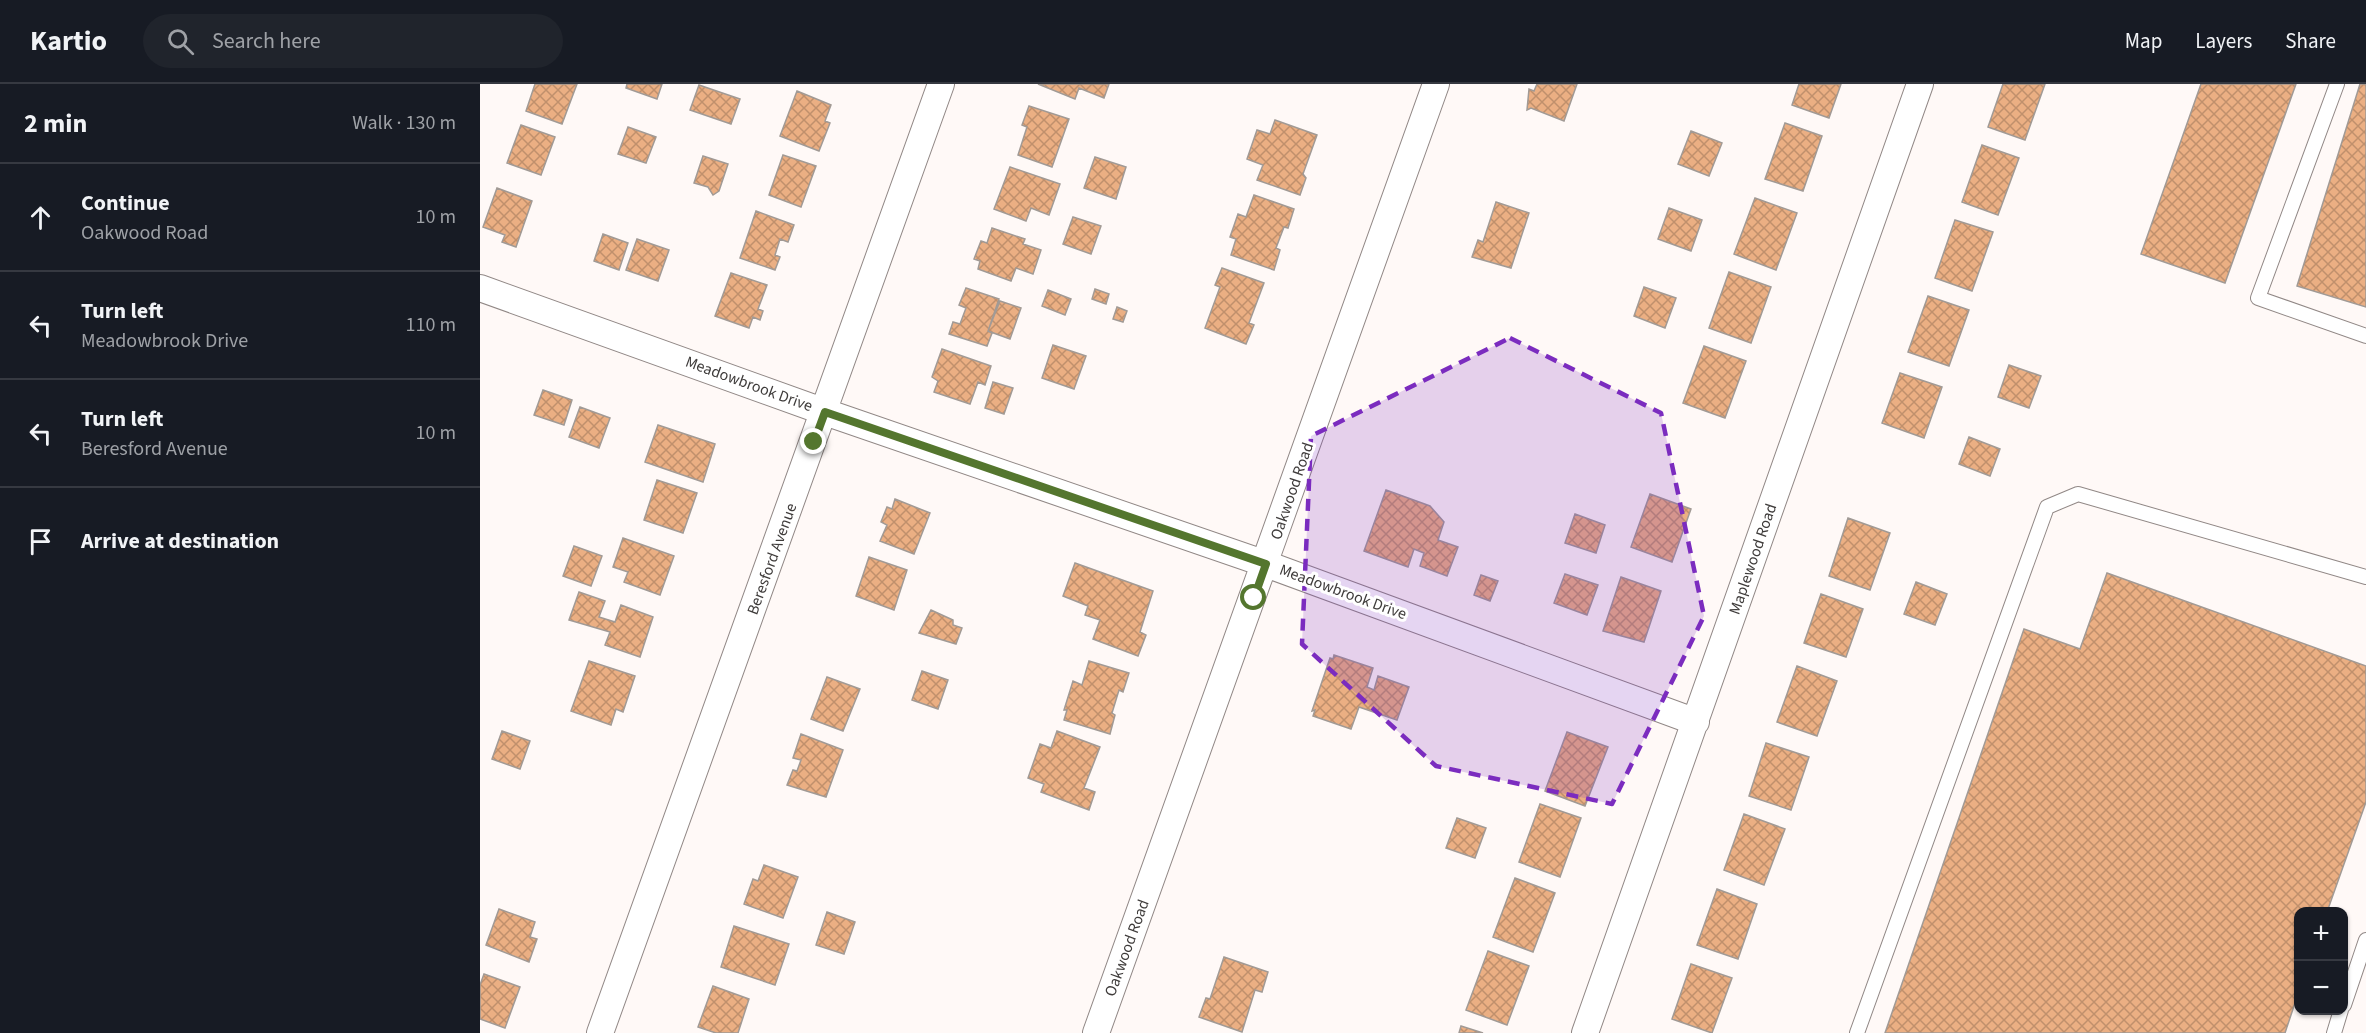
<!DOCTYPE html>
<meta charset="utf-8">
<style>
:root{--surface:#171b24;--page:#20242c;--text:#f1f3f6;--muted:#9ea1a6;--line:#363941}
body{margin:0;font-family:"Source Sans 3",sans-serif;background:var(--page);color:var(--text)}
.controls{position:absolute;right:18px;bottom:18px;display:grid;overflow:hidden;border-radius:12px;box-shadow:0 2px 4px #0004}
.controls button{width:54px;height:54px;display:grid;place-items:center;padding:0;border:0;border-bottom:2px solid var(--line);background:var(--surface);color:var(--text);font:30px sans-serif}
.stop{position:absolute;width:18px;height:18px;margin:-14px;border:4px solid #54762e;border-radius:50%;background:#fff}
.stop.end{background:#54762e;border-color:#fff;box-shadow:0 2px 6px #0008}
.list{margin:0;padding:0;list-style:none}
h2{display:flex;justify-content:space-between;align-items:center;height:78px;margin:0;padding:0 24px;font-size:26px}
h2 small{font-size:20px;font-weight:400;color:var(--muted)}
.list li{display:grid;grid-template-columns:39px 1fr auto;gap:18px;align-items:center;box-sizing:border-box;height:108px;padding:0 24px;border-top:2px solid var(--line)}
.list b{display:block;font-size:22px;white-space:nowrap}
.list p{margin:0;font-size:20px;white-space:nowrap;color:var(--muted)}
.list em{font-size:20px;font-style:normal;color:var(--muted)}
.icon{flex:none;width:33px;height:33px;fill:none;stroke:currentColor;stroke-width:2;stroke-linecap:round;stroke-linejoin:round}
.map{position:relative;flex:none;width:1886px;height:949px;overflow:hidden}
header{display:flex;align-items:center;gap:36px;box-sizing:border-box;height:84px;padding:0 30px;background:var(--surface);border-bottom:2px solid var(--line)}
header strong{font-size:28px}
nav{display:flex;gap:33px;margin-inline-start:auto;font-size:21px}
.search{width:420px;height:54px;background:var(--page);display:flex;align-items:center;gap:15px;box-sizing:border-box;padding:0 21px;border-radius:33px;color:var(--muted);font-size:22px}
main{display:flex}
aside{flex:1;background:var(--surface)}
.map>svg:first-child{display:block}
.building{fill:url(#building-cross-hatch);stroke:#a19a95;stroke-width:1.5}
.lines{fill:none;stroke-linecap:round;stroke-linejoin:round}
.service-casing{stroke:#918886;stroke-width:16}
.minor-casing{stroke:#918886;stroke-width:28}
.service{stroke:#fff;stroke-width:14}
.minor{stroke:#fff;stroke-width:26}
.route{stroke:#54762e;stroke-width:8}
.marked{fill:#7b2cbf;fill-opacity:0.2;stroke:#7b2cbf;stroke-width:4.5;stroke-dasharray:12 8;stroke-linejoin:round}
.labels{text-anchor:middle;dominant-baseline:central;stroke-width:6;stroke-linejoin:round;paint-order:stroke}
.street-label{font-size:16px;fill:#3f3c3b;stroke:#fff}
</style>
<header>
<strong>Kartio</strong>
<div class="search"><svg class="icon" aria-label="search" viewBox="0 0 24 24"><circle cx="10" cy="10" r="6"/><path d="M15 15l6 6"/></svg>Search here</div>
<nav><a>Map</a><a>Layers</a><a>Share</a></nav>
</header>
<main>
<aside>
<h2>2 min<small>Walk · 130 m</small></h2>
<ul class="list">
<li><svg class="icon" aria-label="ahead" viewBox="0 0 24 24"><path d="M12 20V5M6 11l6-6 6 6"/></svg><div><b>Continue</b><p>Oakwood Road</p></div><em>10 m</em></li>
<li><svg class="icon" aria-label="left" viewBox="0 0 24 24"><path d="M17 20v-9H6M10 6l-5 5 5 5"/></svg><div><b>Turn left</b><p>Meadowbrook Drive</p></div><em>110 m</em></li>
<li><svg class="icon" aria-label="left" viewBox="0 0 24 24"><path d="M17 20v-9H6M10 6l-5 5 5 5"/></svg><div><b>Turn left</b><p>Beresford Avenue</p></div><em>10 m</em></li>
<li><svg class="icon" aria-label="arrive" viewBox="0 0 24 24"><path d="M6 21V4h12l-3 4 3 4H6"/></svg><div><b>Arrive at destination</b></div></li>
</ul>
</aside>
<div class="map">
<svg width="1886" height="949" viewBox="0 0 1886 949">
<defs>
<pattern id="building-cross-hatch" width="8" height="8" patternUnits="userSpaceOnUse" patternTransform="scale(1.5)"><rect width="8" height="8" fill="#ebaf83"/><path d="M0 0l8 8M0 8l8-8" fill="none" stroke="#c0906c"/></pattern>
</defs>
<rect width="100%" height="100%" fill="#fff9f7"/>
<!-- building -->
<path class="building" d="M55,0H97L82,40L46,27Z
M147,0H182L177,15L146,4Z
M558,0H629L624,14L599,4L595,15Z
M1057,0H1097L1084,37L1051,24L1047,26L1049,5L1054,7Z
M1319,0H1361L1349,34L1312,21Z
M1523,0H1565L1545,56L1508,43Z
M1721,0H1816L1745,199L1661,170Z
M1880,0H1886V223L1817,202Z
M219,1L260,15L251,40L210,26Z
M317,7L351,21L345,37L350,39L339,67L300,52Z
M549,22L589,35L572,83L538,71L547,43L542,41Z
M795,36L837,51L823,90L826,94L820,111L777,96L783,81L767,75L777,46L790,50Z
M1305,39L1342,52L1323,107L1285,95Z
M41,41L75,53L61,91L27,79Z
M148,43L176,53L166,79L138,70Z
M1211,47L1242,59L1229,92L1198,80Z
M1502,61L1539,74L1518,131L1482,118Z
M303,71L336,82L321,123L289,111Z
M223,72L248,80L239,107L233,111L228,103L214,99Z
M615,73L646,83L636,115L604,104Z
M530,83L580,100L569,131L551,124L546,137L514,125Z
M17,104L52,117L36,163L22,158L25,151L3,143Z
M774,111L814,125L808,144L804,143L796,164L800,166L794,186L751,171L756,155L750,153L758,130L766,133Z
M1275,114L1317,129L1296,186L1254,170Z
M1016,118L1049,129L1031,184L992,173L998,156L1003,158Z
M1189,124L1222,136L1211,167L1178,155Z
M276,127L314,141L308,158L300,155L295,171L300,173L295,186L260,174Z
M593,133L621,142L611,170L583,160Z
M1475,136L1513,148L1492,207L1455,194Z
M512,144L545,155L543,160L561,166L553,190L536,184L531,197L498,185L500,177L494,175L501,157L507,159Z
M123,150L148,159L139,186L114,177Z
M157,155L189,166L178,197L146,186Z
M742,184L784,199L769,239L774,241L766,260L725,244L740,203L735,201Z
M1249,188L1291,203L1271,259L1229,244Z
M251,189L287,201L278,225L283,227L280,236L273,233L269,244L235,232Z
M1164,203L1196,214L1185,244L1154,232Z
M486,204L519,215L508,247L512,249L507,262L469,250L473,238L480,240L486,224L479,221Z
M615,205L629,210L626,220L612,215Z
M568,206L591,215L585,231L562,222Z
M1448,212L1489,226L1469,282L1428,268Z
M520,217L541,224L530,255L508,247Z
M637,223L647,227L643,238L633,235Z
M573,261L606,272L594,305L562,294Z
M1224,262L1266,277L1245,334L1203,319Z
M462,265L511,282L505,301L498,298L490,320L454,308L458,297L452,293Z
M1529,281L1561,292L1549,324L1518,313Z
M1420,289L1462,303L1444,354L1402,339Z
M513,298L533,304L524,330L505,324Z
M63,306L92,316L84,341L54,331Z
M100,323L130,334L119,364L89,353Z
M178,341L235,360L223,398L165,378Z
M1489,353L1520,365L1510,392L1479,380Z
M177,396L217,409L203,449L164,436Z
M906,406L950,422L964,438L958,456L978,463L967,492L940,482L944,469L934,465L928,483L884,467Z
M1170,410L1211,425L1192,478L1151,463Z
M415,415L450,429L434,470L400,457L407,441L401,438L407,423L412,425Z
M1095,430L1125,441L1116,469L1085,459Z
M1368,434L1410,449L1390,506L1349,492Z
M143,454L194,472L180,511L144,498L148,488L133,483Z
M94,462L122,472L111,502L83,492Z
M389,473L427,486L414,526L376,512Z
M595,479L673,507L660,548L666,551L658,572L613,555L620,536L605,531L608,522L583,512Z
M1627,489L1886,582V718L1847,828H1818V910L1805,949H1405L1544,545L1600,565Z
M1085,490L1118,501L1107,531L1074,519Z
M1001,491L1018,497L1010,517L994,511Z
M1141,493L1181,507L1164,558L1123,547Z
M1436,498L1467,510L1455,541L1424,530Z
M99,508L125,517L119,533L135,538L141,521L173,533L160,573L125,561L130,548L89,536Z
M1341,510L1383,525L1366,573L1324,559Z
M451,526L473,536V541L482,544L476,560L439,549Z
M854,571L893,584L887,603L894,606L898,592L929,603L917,636L879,623L871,645L833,632L835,626L832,627L850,574L853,575Z
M109,577L155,592L143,628L136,625L131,641L91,627Z
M609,577L649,589L643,608L639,606L632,629L635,631L630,650L584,636L587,626H584L593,597L602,601Z
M1317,582L1357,597L1337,652L1297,638Z
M442,587L468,596L458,625L432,616Z
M347,593L380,605L363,647L331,635Z
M22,647L50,657L40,685L12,675Z
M577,647L620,663L604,704L615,708L609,726L561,708L564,700L548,694L560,660L571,664Z
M1087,648L1128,663L1105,722L1065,707Z
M321,650L363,666L346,713L307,701L313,686L317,687L321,676L313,674Z
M1286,659L1329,673L1311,726L1269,712Z
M1060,720L1101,734L1080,793L1039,778Z
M1264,730L1305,745L1284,801L1244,786Z
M977,734L1006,744L995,774L966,764Z
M284,781L318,793L303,834L264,820L273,795L278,797Z
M1035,794L1075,809L1053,868L1013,853Z
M1237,805L1277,820L1258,875L1217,861Z
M19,825L55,838L50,853L57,855L49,878L6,861Z
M347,828L375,838L364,870L336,861Z
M254,842L309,860L295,901L241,883Z
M1008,867L1049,882L1027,941L986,926Z
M744,873L788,888L782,908L775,906L762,948L719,933L726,914L730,915Z
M1211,880L1252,894L1232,949L1192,935Z
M4,890L40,903L25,944L0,935V901Z
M233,902L269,915L258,949H236L218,943Z
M981,942L1003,949H979Z"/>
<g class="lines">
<!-- service casing -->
<g class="service-casing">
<path id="service" d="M1857,0L1778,214L1886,252
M1864,921L1886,856
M1377,949L1567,423L1598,410L1886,493
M1854,949L1861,926"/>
</g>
<!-- minor casing -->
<g class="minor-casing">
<path id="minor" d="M0,204L345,328L786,480L1216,638
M120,949L461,0
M616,949L956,0
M1105,949L1440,0"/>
</g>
<!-- service -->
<use href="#service" class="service"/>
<!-- minor -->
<use href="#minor" class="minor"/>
</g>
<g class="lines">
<!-- route -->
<path class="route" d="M334,358L345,328L786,480L774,514"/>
</g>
<!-- marked area -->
<path class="marked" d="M1030,254L1181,329L1224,532L1132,720L956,682L822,560L831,352Z"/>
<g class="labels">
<!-- street labels -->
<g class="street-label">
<text transform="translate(269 300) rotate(20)">Meadowbrook Drive</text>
<text transform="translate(812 407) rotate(-71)">Oakwood Road</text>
<text transform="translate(292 475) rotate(-70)">Beresford Avenue</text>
<text transform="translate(1273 475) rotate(-71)">Maplewood Road</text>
<text transform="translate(863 508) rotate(20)">Meadowbrook Drive</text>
<text transform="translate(647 864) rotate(-70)">Oakwood Road</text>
</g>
</g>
</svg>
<div class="controls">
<button>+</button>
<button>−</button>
</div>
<div class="stop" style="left:774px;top:514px"></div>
<div class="stop end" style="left:334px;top:358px"></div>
</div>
</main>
